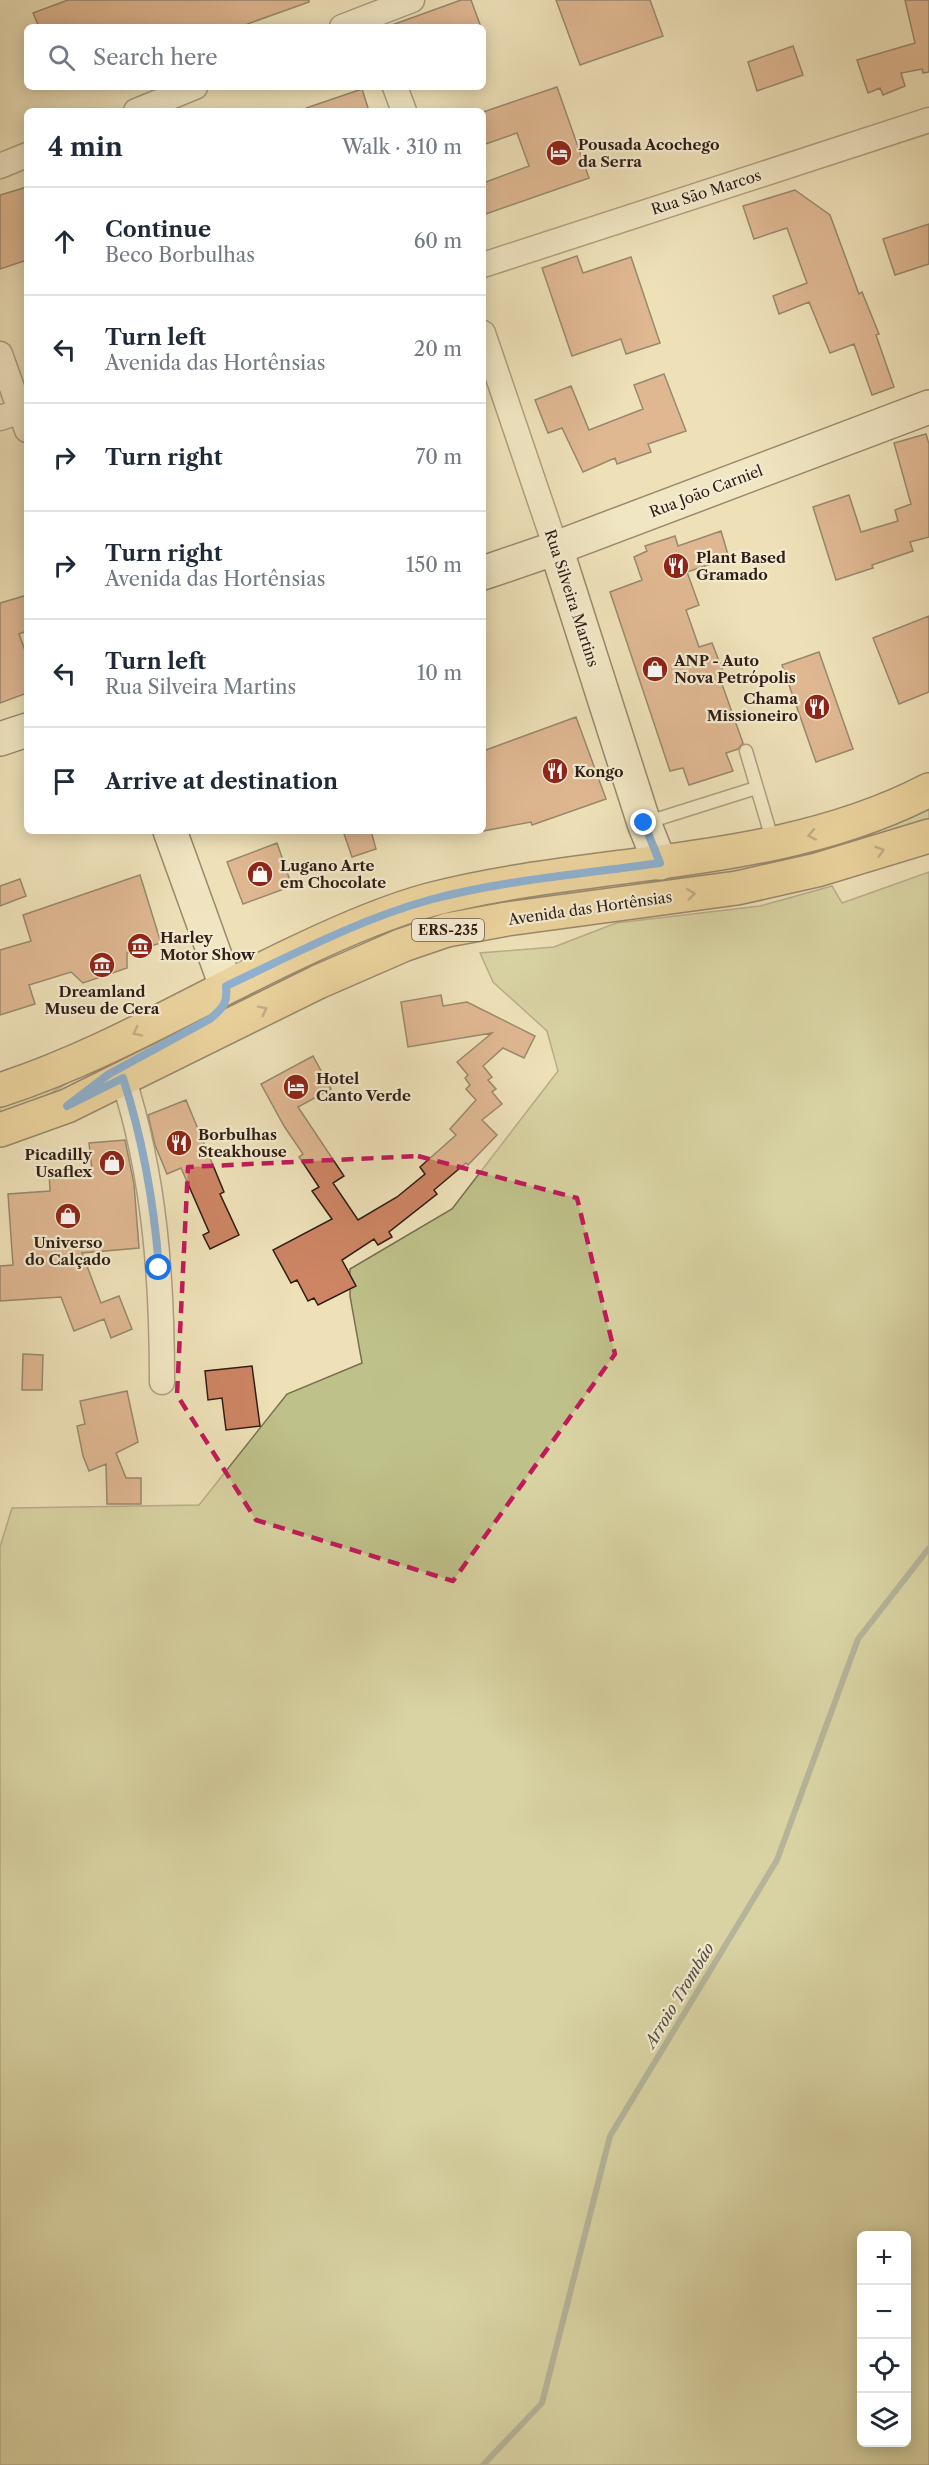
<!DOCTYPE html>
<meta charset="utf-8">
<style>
:root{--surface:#fff;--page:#f2f2f3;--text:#1f2937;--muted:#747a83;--line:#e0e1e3}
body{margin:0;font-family:"Libre Caslon Text",serif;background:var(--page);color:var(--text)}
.controls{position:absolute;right:18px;bottom:18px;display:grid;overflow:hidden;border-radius:9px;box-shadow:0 3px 15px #0003}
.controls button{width:54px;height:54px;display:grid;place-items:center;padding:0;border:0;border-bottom:2px solid var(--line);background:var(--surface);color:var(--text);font:30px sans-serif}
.stop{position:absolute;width:18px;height:18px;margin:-14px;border:4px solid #1a73e8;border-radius:50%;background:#fff}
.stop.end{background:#1a73e8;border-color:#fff;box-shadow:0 2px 6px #0008}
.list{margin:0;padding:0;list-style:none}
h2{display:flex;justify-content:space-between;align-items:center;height:78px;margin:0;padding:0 24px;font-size:26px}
h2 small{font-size:20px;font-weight:400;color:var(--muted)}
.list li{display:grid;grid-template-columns:39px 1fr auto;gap:18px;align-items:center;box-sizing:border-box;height:108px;padding:0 24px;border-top:2px solid var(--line)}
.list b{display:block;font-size:22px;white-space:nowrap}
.list p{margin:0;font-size:20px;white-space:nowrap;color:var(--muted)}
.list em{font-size:20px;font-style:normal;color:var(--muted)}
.icon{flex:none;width:33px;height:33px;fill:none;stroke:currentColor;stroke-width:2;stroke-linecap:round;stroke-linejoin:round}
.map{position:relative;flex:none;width:929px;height:2465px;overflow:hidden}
.search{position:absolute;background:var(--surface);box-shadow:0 3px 15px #0003;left:24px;top:24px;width:462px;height:66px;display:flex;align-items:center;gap:15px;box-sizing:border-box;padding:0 21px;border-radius:9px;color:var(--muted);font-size:22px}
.panel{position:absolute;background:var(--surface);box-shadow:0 3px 15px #0003;left:24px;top:108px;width:462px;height:726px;border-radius:9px}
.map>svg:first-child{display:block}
.green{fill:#bfc18a;stroke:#786f50;stroke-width:1.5;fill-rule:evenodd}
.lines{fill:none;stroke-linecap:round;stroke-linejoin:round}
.stream{stroke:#6f7d73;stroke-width:6}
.building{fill:#cd8564;stroke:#301d15;stroke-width:1.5}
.lane-casing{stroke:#604e3e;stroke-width:15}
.street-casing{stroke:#604e3e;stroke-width:27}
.secondary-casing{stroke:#301d15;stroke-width:36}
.primary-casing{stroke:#301d15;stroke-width:36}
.lane{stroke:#f4ecd1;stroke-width:12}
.street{stroke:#f4ecd1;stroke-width:24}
.secondary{stroke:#f4ecd1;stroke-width:33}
.primary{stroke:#e7c07c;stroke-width:33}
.oneway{stroke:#8c6e48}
.route{stroke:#1a73e8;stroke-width:8}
.marked{fill:none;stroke:#c2185b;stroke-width:4.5;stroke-dasharray:12 8;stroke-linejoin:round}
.labels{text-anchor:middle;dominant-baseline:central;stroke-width:4.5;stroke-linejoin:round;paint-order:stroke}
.shield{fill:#f4ecd1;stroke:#6b5b4d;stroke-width:1.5}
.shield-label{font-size:14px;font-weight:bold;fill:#301d15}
.poi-label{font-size:15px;font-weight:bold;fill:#301d15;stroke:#f4ecd1;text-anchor:start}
.street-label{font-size:15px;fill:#301d15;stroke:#f4ecd1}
.water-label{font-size:16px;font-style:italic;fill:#504d44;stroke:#f4ecd1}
</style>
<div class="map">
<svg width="929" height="2465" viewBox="0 0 929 2465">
<rect width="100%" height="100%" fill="#eee1b8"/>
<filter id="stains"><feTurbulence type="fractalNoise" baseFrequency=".00333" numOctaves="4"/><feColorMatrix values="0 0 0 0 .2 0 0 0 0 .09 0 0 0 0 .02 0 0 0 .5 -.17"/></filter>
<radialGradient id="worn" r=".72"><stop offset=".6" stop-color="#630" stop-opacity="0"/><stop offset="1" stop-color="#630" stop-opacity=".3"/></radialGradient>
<!-- green -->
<path class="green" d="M929,805V826L753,871L514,905L229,1010L240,994L350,942L435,912Z
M929,872V2465H0V1547L12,1508L199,1505L287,1394L362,1363L350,1296V1269L452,1209L558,1071L547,1031L493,982L480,953L554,947L616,923L760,906L832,886L842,903ZM862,2236H906V2442H862Z
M69,1082L35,1103L0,1116V1106Z"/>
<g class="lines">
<!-- stream -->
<path class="stream" d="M483,2465L542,2403L610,2136L777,1860L858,1639L929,1548"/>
</g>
<!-- building -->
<path class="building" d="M68,0H309V2L239,27H39L33,13Z
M461,0H471L481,27H393L392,25Z
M556,0H650L663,36L580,65Z
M905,0H929V72L923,73L922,69L901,73L905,86L883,95L880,88L868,93L857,60L915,43Z
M793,46L803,75L757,91L748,62Z
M557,87L589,178L483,215V183L529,166L517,133L483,145V112Z
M362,89L369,111H306V108Z
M27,187V260L0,269V195Z
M795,190L830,215L859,294L862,292L879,334L876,335L894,387L872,395L854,344L830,353L809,302L779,314L773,296L807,283L787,228L754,239L743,206Z
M929,224V264L895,275L883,239Z
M577,256L583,273L631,257L660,343L626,354L621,339L572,356L542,268Z
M664,374L686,431L648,444L651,452L617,464L615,458L583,472L562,428L548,433L535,400L571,386L589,430L643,409L634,385Z
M926,434L929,444V537L910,542L913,551L872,565L873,568L836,580L813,507L849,495L861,532L898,521L895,510L911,504L894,443Z
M721,531L729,558L687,572L699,605L686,610L699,647L712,643L723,671L718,673L743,743L738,749L726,753L733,771L689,785L683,768L670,771L610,592L642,580L634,557L647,551L645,546L675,536L678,546Z
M27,595V631L19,634L27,656V693L0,703V603Z
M929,616V692L899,704L873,638Z
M819,652L853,749L816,762L782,665Z
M576,717L606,799L532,825L531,822L483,831V751Z
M343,831H371L376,849L352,857Z
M277,843L292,886L243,904L227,862Z
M140,875L161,943L127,953V968L83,983L71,972L29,985L35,1004L0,1015V950L31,941L23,915Z
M20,879L26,896L0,906V886Z
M441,995L443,1006L467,1002L535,1036L524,1058L503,1048L483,1066L492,1077L488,1080L496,1089L492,1092L502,1104L482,1120L497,1135L468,1165L466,1163L434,1190L437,1194L389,1232L392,1237L378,1245L374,1239L342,1260L356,1286L318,1305L314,1298L308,1301L297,1280L291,1283L273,1250L332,1219L312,1191L319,1187L299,1157L303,1154L284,1126L261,1084L313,1056L331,1089L298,1107L344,1176L333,1183L358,1220L397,1197L425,1174L420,1167L456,1135L450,1129L476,1100L466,1089L470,1085L465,1078L468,1075L457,1062L492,1033L408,1047L401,1002Z
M186,1100L224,1192L220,1194L239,1235L210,1249L203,1235L209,1232L181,1168L167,1174L155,1145L148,1115Z
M125,1140L134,1184L139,1248L82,1253L101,1303L119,1296L132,1329L111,1338L104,1319L74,1331L61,1297L0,1301V1266L13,1265L8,1194L50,1191L49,1171L92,1170L89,1143Z
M23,1354L43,1355L42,1390H22Z
M252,1366L260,1426L226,1430L222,1398L208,1400L205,1371Z
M127,1391L138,1442L116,1453L126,1478H141V1504H107L106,1464L89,1471L83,1456L77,1426L85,1424L80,1401Z"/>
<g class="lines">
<!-- lane casing -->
<g class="lane-casing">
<path id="lane" d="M746,751L773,842
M645,823L756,788"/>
</g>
<!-- street casing -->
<g class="street-casing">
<path id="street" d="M342,27L412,0
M395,87L404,111
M136,111L195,87
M0,166L27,155
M483,265L929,120
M483,333L556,548
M0,354L27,430
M0,418L27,409
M123,1078C155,1177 162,1279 162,1382"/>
</g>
<!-- secondary casing -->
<g class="secondary-casing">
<path id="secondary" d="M556,548L644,823L660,863
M483,573L556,548L929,407
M0,739L27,730
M170,831L226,986"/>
</g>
<!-- primary casing -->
<g class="primary-casing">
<path id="primary" d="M0,1090C105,1056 201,997 300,951C342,931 385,912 429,900C594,857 775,870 929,790
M0,1130L67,1106L318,982L403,945L447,930L507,919L737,888L817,870L929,836"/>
</g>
<!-- lane -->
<use href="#lane" class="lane"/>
<!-- street -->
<use href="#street" class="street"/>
<!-- secondary -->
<use href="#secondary" class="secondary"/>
<!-- primary -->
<use href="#primary" class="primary"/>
</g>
<!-- one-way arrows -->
<defs><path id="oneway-chevron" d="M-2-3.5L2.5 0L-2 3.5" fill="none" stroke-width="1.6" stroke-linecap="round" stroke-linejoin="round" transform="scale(1.5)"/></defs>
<g class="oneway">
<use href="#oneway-chevron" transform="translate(812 835) rotate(169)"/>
<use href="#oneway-chevron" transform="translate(880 851) rotate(-17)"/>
<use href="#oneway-chevron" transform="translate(691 894) rotate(-7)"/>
<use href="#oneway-chevron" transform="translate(263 1010) rotate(-27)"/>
<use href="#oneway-chevron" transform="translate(137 1032) rotate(153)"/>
</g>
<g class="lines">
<!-- route -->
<path class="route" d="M159,1268C154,1204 143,1140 123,1078L67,1106L109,1074L210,1019C223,1008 228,1003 226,986C292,955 358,920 429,900C504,880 583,874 660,863L644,823"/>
</g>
<!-- marked area -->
<path d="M0 0H929V2465H0ZM418,1156L577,1198L615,1354L453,1581L256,1520L177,1395L188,1167Z" fill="#eee1b8" fill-opacity=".55" fill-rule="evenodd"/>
<path class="marked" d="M418,1156L577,1198L615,1354L453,1581L256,1520L177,1395L188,1167Z"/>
<!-- icons -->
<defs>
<g id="hotel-disc" transform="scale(1.35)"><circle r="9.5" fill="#8f2418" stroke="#f4ecd1"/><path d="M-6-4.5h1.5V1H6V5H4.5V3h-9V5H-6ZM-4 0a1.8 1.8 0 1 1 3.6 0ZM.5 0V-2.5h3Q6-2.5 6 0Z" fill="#fff"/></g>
<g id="restaurant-disc" transform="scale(1.35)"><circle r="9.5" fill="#8f2418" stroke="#f4ecd1"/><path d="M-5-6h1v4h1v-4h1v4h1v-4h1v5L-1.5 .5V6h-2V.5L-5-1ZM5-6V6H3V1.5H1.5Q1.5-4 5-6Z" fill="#fff"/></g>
<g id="shop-disc" transform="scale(1.35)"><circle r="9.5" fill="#8f2418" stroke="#f4ecd1"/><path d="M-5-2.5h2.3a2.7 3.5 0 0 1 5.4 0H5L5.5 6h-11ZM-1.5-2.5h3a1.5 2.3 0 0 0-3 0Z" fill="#fff"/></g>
<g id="museum-disc" transform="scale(1.35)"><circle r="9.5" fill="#8f2418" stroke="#f4ecd1"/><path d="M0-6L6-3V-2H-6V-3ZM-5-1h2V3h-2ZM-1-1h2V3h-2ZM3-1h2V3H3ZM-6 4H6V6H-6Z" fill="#fff"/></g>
</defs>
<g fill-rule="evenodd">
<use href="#hotel-disc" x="559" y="153"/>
<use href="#restaurant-disc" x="676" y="566"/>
<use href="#shop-disc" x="655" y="669"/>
<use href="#restaurant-disc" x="817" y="707"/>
<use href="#restaurant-disc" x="555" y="771"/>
<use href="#shop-disc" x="260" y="874"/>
<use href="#museum-disc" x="140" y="946"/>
<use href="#museum-disc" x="102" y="965"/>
<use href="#hotel-disc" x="296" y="1087"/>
<use href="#restaurant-disc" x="179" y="1143"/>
<use href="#shop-disc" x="112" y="1163"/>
<use href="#shop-disc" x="68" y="1216"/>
</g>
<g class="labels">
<!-- shield labels -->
<rect class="shield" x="412" y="919" width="72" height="22" rx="4.5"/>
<g class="shield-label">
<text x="448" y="930">ERS-235</text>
</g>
<!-- poi labels -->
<g class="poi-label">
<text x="578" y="144">Pousada Acochego<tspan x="578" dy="17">da Serra</tspan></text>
<text x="696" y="557">Plant Based<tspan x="696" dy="17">Gramado</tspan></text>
<text x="674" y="660">ANP - Auto<tspan x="674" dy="17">Nova Petrópolis</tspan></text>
<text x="798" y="698" text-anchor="end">Chama<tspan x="798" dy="17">Missioneiro</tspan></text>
<text x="574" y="771">Kongo</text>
<text x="280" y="865">Lugano Arte<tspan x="280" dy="17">em Chocolate</tspan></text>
<text x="160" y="937">Harley<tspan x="160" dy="17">Motor Show</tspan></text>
<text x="102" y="991" text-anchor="middle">Dreamland<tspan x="102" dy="17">Museu de Cera</tspan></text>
<text x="316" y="1078">Hotel<tspan x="316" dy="17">Canto Verde</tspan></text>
<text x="198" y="1134">Borbulhas<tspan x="198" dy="17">Steakhouse</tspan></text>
<text x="92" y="1154" text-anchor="end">Picadilly<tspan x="92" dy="17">Usaflex</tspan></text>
<text x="68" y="1242" text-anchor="middle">Universo<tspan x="68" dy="17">do Calçado</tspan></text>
</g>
<!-- street labels -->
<g class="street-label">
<text transform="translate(706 192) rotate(-18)">Rua São Marcos</text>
<text transform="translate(706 491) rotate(-21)">Rua João Carniel</text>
<text transform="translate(572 598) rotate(72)">Rua Silveira Martins</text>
<text transform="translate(590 908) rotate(-8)">Avenida das Hortênsias</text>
</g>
<!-- water labels -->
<g class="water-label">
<text transform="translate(679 1995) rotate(-59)">Arroio Trombão</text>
</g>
</g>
<rect width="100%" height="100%" filter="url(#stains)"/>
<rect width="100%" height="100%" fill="url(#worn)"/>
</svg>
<div class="controls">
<button>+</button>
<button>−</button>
<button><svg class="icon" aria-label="locate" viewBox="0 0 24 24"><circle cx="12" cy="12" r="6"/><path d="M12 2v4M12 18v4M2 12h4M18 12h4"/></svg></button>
<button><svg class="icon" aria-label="layers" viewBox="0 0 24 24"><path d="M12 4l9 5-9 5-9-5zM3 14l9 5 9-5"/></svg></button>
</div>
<div class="stop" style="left:159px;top:1268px"></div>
<div class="stop end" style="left:644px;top:823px"></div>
<div class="search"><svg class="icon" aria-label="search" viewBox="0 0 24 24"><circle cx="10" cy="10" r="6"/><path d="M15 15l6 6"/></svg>Search here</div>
<section class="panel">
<h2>4 min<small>Walk · 310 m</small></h2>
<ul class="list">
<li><svg class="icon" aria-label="ahead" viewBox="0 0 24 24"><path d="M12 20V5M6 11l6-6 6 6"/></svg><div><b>Continue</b><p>Beco Borbulhas</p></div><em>60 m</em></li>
<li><svg class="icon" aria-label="left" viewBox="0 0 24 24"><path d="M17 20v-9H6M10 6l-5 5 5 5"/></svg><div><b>Turn left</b><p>Avenida das Hortênsias</p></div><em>20 m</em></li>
<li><svg class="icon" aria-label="right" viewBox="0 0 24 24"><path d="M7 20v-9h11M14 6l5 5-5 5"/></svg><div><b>Turn right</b></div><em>70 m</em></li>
<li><svg class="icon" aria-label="right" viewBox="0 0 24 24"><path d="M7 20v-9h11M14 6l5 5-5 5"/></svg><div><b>Turn right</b><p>Avenida das Hortênsias</p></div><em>150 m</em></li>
<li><svg class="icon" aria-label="left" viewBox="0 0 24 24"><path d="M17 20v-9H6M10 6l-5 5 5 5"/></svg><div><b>Turn left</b><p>Rua Silveira Martins</p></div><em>10 m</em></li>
<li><svg class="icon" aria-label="arrive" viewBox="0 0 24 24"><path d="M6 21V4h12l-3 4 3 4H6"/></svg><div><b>Arrive at destination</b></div></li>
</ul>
</section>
</div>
